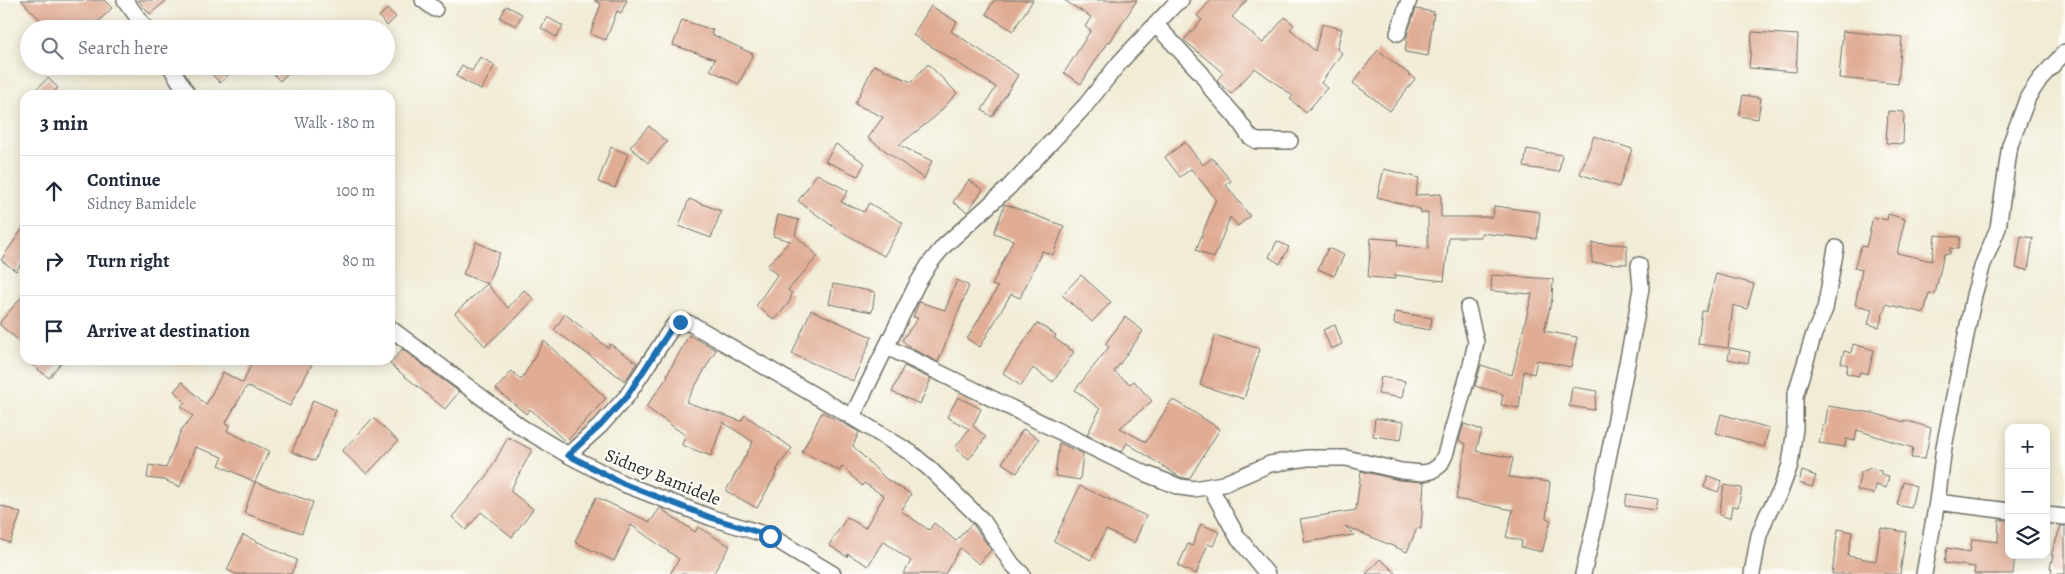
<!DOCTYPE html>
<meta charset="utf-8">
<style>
:root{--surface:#fff;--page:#f2f2f3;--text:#1f2937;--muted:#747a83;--line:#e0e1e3}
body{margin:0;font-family:Alegreya,serif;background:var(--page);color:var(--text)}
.controls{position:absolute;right:15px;bottom:15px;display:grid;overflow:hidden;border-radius:10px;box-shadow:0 2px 12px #0003}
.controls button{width:45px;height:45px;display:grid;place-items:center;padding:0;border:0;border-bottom:1px solid var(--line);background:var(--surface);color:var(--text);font:25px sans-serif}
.stop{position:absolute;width:15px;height:15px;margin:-11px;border:4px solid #1f6fb2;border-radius:50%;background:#fff}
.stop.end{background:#1f6fb2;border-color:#fff;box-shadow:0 1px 5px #0008}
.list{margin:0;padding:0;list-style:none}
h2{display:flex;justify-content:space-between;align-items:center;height:65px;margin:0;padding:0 20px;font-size:21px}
h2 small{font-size:16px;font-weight:400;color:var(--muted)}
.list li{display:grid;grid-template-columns:32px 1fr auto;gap:15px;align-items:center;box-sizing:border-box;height:70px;padding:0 20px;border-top:1px solid var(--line)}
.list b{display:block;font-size:19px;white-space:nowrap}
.list p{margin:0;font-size:16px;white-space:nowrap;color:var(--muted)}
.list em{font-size:16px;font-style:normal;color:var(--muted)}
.icon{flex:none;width:28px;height:28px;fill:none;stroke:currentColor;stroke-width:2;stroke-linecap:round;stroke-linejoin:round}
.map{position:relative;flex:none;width:2065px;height:574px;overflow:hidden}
.search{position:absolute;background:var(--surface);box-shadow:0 2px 12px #0003;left:20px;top:20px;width:375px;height:55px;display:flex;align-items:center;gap:12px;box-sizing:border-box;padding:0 18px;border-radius:28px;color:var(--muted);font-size:19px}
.panel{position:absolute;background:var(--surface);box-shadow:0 2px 12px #0003;left:20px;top:90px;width:375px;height:275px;border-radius:15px}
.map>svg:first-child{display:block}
.building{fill:#e0ac94}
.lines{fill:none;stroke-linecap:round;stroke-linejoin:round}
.minor-casing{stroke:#706f67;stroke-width:18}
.minor{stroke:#fff;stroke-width:15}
.route{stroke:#1f6fb2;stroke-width:6}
.labels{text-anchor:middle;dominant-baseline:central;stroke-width:4.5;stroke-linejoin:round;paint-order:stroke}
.street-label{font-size:18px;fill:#2b2b2b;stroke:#fdfcf7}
</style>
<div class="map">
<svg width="2065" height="574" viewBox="0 0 2065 574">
<rect width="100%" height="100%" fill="#fdfcf7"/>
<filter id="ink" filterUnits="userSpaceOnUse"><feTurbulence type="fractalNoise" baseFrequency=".02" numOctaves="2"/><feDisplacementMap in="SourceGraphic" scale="10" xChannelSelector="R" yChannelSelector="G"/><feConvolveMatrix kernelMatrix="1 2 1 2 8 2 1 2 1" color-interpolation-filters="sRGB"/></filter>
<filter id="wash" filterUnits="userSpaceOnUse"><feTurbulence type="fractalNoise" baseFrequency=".0096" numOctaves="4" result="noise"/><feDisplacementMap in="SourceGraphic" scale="20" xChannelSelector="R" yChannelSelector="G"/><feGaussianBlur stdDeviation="1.12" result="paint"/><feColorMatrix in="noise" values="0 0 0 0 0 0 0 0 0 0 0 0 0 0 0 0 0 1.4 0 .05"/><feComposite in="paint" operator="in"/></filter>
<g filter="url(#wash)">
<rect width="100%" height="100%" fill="#f1ecd6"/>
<g id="blocks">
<!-- building -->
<path class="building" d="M21,0H104L112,8L91,29H49Z
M138,0H167L150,14Z
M594,0H627L621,13L617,11L606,40L590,34L601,4Z
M994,0H1033L1013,31L986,14Z
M1064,0H1137L1110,42L1108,41L1081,84L1064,73L1091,30L1085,27L1091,17Z
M1211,0H1247L1232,17L1263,43L1285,17L1294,25L1290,29L1315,51L1322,24L1342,29L1337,49L1342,53L1321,83L1327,88L1306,113L1290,99L1293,96L1255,68L1231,94L1219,83L1217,80L1223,73L1184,40L1202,20L1197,16Z
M506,6L522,14L516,26L500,18Z
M931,6L957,22L951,31L1018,75L992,117L982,110L996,87L913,35Z
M387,9L396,17L387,26L379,17Z
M1416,9L1434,12L1428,56L1405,52L1408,31Z
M547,17L563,26L556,37L541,28Z
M682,20L713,30L711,34L753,54L739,84L710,70L715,59L673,45Z
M1843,31L1902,37L1898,84L1839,78Z
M1752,32L1798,35L1796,72L1749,68Z
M1378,50L1415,79L1390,111L1353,83Z
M480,57L495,65L481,90L456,76L462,65L472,71Z
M928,64L957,93L936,116L899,145L932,161L924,179L868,138L883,117L855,104L874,65L911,82Z
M204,66H238L220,83Z
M265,66H295L280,81Z
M48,78L58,88L50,95H30Z
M1743,95L1761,98L1758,119L1739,116Z
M1888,111L1904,112L1903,144L1886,143Z
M649,126L667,142L648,163L630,147Z
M1594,136L1632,149L1619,187L1580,174Z
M1185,142L1203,165L1212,158L1231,181L1226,185L1250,216L1238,226L1230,217L1214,258L1196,250L1216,199L1191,169L1180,177L1165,157Z
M836,144L865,163L858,176L825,161Z
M611,147L628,154L615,188L598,182Z
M1527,149L1562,155L1559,172L1524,167Z
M1384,169L1419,178L1415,195L1441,194V217H1493L1494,206L1540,212L1537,239L1481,233V237H1449L1444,281L1395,275V279L1368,277L1371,238L1398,240L1397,245L1428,249V213H1421L1420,209L1377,197Z
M817,174L848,191L841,202L864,212L869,203L903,223L884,256L842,232V233L798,201Z
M969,180L983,190L967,212L953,202Z
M689,199L721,211L711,238L679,226Z
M1005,204L1064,226L1053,255L1042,251L1020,298L1011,294L980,347L967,339L998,287L992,285L1013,240L994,233Z
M1888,214L1905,219L1897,253L1932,261L1935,235L1960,237L1958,249L1950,248V254H1944L1935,294L1929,293L1924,313L1886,304L1879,327L1868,324L1872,309L1855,305L1862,270L1854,268L1861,246L1866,247L1873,217L1887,220Z
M778,215L799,220L795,235L818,256L788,290L792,293L790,301L775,320L756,306L777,275L767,266L790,241L773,236Z
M25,225V258L16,271L1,260Z
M2021,236L2033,238L2028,270L2016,268Z
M1277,241L1289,247L1280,264L1269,257Z
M476,242L500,253L487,284L463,274Z
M1592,243L1627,245V264L1592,263Z
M1328,248L1344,255L1334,276L1318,269Z
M1716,274L1754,284L1747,309L1733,305L1728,348L1698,344L1702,311H1706Z
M1081,275L1111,302L1092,322L1062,295Z
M1492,275L1553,279L1552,299L1544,331L1577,337L1571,367L1537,360L1534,374L1524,371L1519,408L1501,405L1503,394L1475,386L1481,365L1512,375L1532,294L1491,291Z
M957,280L969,286L938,362L911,348L902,340L918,318L913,317L919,302L945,310Z
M487,284L508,308L524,290L534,299L516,318L485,346L455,313Z
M833,284L875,292L872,312L829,304Z
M25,293V346L0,325V322Z
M811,310L872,337L853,381L792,354Z
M1395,312L1432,318L1430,330L1394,324Z
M565,314L608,348L610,344L637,363L625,381L554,330Z
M1125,317L1143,331L1114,372L1130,384L1134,381L1152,401L1120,428L1146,442L1171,401H1176L1220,429L1189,479L1180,477L1127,443L1122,452L1087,435L1100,409L1075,390L1109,347L1105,344Z
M1037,323L1056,335L1054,338L1074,352L1053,382L1033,368L1021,386L1003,373Z
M1335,325L1342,344L1331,349L1323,330Z
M689,335L716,350L686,402L741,421L745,415L792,448L776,470L778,471L757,508L726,491L753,442L723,422L711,456L682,445L685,435L646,407L668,376L667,375Z
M1215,335L1260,349L1244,399L1200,385Z
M544,341L606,398L566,442L530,409L526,414L496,389L512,371L521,380Z
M1853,344L1874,350L1868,374L1860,372L1858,376L1846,373L1848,365L1841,363L1844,351L1851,353Z
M1730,348L1750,352L1748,363L1728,359Z
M402,349L459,392L445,409L390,364Z
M26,360H63L49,378Z
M253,360H314L290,406L247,386L225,424L230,425L227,431L269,451L255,482L219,465L223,457L195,447L180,487L164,480L147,478L149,465L166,468L181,430L193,416L181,406L185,402L174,391L182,382L206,405L223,372L243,383Z
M904,366L931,379L920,404L892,392Z
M1381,377L1405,381L1402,398L1378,394Z
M1572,387L1597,391L1594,410L1569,406Z
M958,397L981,409L973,426L986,437L969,459L955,448L969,429L947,417Z
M313,400L336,410L315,461L292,452Z
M1828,406L1873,413L1904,422V420L1931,428L1925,459L1911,458L1913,448L1857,430L1855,441L1846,439L1845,447L1819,443L1823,424L1825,425Z
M822,412L859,432L853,446L886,479L911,494L901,511L929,530L934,523L956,541L972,523L991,550L979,564L960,548L945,574H903L911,561L883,541L868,566L848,554L847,557L829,545L847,517L865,528L884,496L864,483L862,486L842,466L840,471L802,452Z
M1721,414L1769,428L1764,447L1716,433Z
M373,418L398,441L367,474L342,451Z
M1375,418L1404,422L1401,440L1373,436Z
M1464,424L1482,430L1476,451L1513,458L1509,477L1550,482L1546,518L1551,520L1542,552L1521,547L1522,541L1506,537L1513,510L1456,499L1466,444L1459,441Z
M1023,429L1039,439L1017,473L1002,463Z
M508,437L532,450L510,491L533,509L512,537L481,512L466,530L452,517L487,476Z
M1059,443L1083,454L1080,480L1055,476Z
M1871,468L1881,471V474L1889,476L1886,488L1876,485L1874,494L1857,490L1861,472Z
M1361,471L1399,480L1424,482L1421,529L1417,528L1407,552L1345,526L1354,535L1305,542L1300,519L1356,510Z
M1802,471L1816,476L1812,487L1799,483Z
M1708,476L1722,481L1718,492L1704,487Z
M255,482L313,502L302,533L244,513Z
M1903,482L1916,486L1911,508L1897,505Z
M1724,485L1742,488L1738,507L1732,506L1730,518L1719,515Z
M1080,486L1146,516L1134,543L1106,530L1091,560L1054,541Z
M1627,494L1658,499L1656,510L1625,506Z
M596,497L650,522L660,508L695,532L698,527L730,546L713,574H670L679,559L631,525L614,561L575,542Z
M0,505L21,513L10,543L0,539Z
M1999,520H2009V555H2015L2013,574H1974L1975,567L1944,563L1947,548L1970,552L1972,539L1998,542Z
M1201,524L1219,532L1213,546L1208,544L1196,574L1178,566L1188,544L1192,546Z
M2061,526H2065V574H2051L2052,569L2050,568L2053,555H2051Z
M1881,528L1906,532L1900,574H1832L1838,529L1852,532L1848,556L1876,561Z
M243,535L297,560L291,574H236L227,570Z
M1380,559L1397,574H1366Z"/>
</g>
</g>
<g filter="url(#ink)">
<use href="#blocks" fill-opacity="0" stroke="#706f67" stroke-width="1"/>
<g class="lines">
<!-- minor casing -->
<g class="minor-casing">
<path id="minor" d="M125,0L146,29
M423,0L435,9
M1156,25L1202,74L1212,90L1236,117L1250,137L1257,141H1290
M1398,33L1409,0
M170,66L188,95
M390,328L521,427L568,455L624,484L712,518L770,536L833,574
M887,347L1144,473L1180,487L1194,489L1223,484L1270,464L1307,458H1346L1401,471L1423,473L1432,471L1440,465L1445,455L1471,365L1476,342L1468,308
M568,455L600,426L627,396L673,326C681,322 685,321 693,325L852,417
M1210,487L1237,536L1267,574
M2009,511L1937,502L1944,447L1974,295L1983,264L1998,228L2010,145L2028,97L2040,79L2065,52
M2046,515L2065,517
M1022,574L1012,564L983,521L930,469L911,453L852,417L917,284L930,263L944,246L1008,188L1085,106L1120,62L1175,4L1181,0
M1583,574L1596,519L1636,318L1641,288L1639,265
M1752,574L1759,535L1767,515L1780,492L1790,465L1795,428V396L1814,334L1825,309L1836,248
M1924,574L1937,502"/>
</g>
<!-- minor -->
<use href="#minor" class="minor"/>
</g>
</g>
<g class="lines" filter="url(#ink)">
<!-- route -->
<path class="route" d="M680,322L673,326L627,396L600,426L568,455L624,484L712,518L770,536"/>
</g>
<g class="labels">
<!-- street labels -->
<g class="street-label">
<text transform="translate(663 477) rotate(22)">Sidney Bamidele</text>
</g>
</g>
</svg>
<div class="controls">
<button>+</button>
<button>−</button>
<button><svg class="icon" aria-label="layers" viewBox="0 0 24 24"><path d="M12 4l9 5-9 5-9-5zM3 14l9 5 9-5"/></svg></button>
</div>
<div class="stop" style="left:770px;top:536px"></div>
<div class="stop end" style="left:680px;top:322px"></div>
<div class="search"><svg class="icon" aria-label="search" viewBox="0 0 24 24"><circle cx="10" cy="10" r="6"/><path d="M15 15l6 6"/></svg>Search here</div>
<section class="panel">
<h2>3 min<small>Walk · 180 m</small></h2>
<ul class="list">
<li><svg class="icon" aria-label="ahead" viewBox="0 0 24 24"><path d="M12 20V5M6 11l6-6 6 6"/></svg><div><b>Continue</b><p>Sidney Bamidele</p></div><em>100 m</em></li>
<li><svg class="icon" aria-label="right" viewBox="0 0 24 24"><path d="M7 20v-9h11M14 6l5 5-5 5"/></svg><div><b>Turn right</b></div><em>80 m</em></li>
<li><svg class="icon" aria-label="arrive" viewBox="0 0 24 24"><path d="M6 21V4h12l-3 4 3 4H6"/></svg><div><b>Arrive at destination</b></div></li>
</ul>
</section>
</div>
